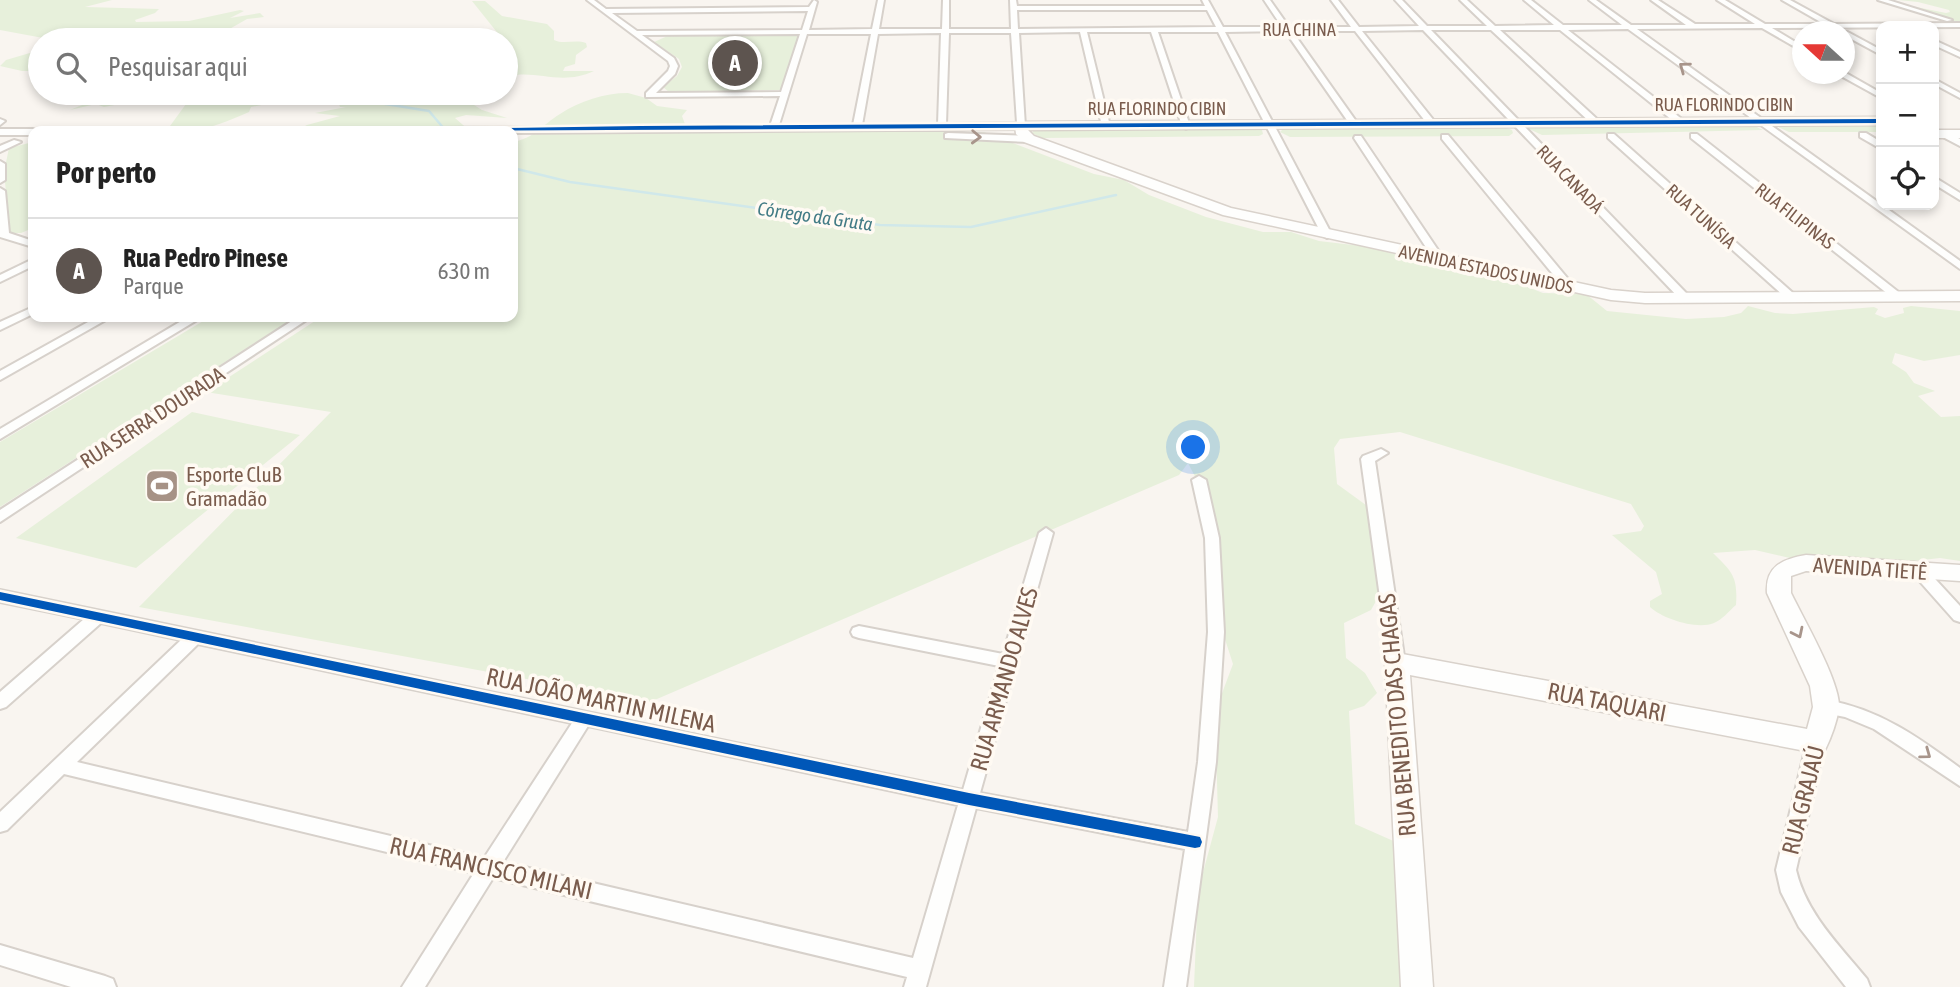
<!DOCTYPE html>
<html lang="pt">
<meta charset="utf-8">
<style>
:root{--surface:#fff;--page:#f6f6f6;--text:#222;--muted:#767676;--line:#e0e0e0;--accent:#5d544f}
body{margin:0;font-family:"Asap Condensed",sans-serif;background:var(--page);color:var(--text)}
.controls{position:absolute;right:21px;top:21px;display:grid;overflow:hidden;border-radius:14px;box-shadow:0 4px 10px #0003}
.controls button{width:63px;height:63px;display:grid;place-items:center;padding:0;border:0;border-bottom:2px solid var(--line);background:var(--surface);color:var(--text);font:35px sans-serif}
.compass{position:absolute;left:1792px;top:21px;width:63px;height:63px;border-radius:50%;background:var(--surface);box-shadow:0 4px 10px #0003;rotate:291deg}
.you{position:absolute;left:1194px;top:448px;width:24px;height:24px;margin:-18px;border:5px solid #fff;border-radius:50%;background:#1a73e8;box-shadow:0 0 0 10px #1a73e833}
.badge{display:grid;place-items:center;width:46px;height:46px;border-radius:50%;background:var(--accent);color:#fff;font-size:23px;font-weight:700}
.pin{position:absolute;translate:-50% -50%;border:4px solid #fff;box-shadow:0 2px 7px #0006}
.list{margin:0;padding:0;list-style:none}
h2{display:flex;justify-content:space-between;align-items:center;height:91px;margin:0;padding:0 28px;font-size:30px}
h2 small{font-size:23px;font-weight:400;color:var(--muted)}
.list li{display:grid;grid-template-columns:46px 1fr auto;gap:21px;align-items:center;box-sizing:border-box;height:105px;padding:0 28px;border-top:2px solid var(--line)}
.list b{display:block;font-size:26px;white-space:nowrap}
.list p{margin:0;font-size:23px;white-space:nowrap;color:var(--muted)}
.list em{font-size:23px;font-style:normal;color:var(--muted)}
.icon{flex:none;width:38px;height:38px;fill:none;stroke:currentColor;stroke-width:2;stroke-linecap:round;stroke-linejoin:round}
.map{position:relative;flex:none;width:1960px;height:987px;overflow:hidden}
.search{position:absolute;background:var(--surface);box-shadow:0 4px 10px #0003;left:28px;top:28px;width:490px;height:77px;display:flex;align-items:center;gap:18px;box-sizing:border-box;padding:0 24px;border-radius:38px;color:var(--muted);font-size:26px}
.panel{position:absolute;background:var(--surface);box-shadow:0 4px 10px #0003;left:28px;top:126px;width:490px;height:196px;border-radius:14px}
.map>svg:first-child{display:block}
.green{fill:#e7f0db}
.lines{fill:none;stroke-linecap:round;stroke-linejoin:round}
.stream{stroke:#d0e8ea;stroke-width:2.5}
.street-casing{stroke:#d7d1cb;stroke-width:4}
.secondary-casing{stroke:#d9d2cb;stroke-width:3}
.street{fill:#fefefd;fill-rule:evenodd}
.secondary{fill:#fefefd;fill-rule:evenodd}
.cycleway-casing{stroke:#fffaf3;stroke-width:5}
.cycleway{fill:#0057b8;fill-rule:evenodd}
.oneway{stroke:#a8958b}
.labels{text-anchor:middle;dominant-baseline:central;stroke-width:7;stroke-linejoin:round;paint-order:stroke}
.far-street-label{font-size:18px;fill:#7a5c4d;stroke:#fffaf3}
.far-water-label{font-size:19px;font-style:italic;fill:#437c86;stroke:#fffaf3}
.street-label{font-size:21px;fill:#7a5c4d;stroke:#fffaf3}
.poi-label{font-size:21px;fill:#7a5c4d;stroke:#fffaf3;text-anchor:start}
.near-street-label{font-size:24px;fill:#7a5c4d;stroke:#fffaf3}
</style>
<div class="map">
<svg width="1960" height="987" viewBox="0 0 1960 987">
<rect width="100%" height="100%" fill="#f9f5f0"/>
<!-- green -->
<path class="green" d="M0,0H112L85,7L159,9L155,13L135,20L136,22L189,21L240,10L244,11L230,18L260,13L264,17L247,19L219,35L252,33L258,36L259,40H54L0,30Z
M1898,0H1960V23L1916,7L1946,13L1950,12L1949,10L1918,2Z
M472,1H485L502,16L547,24L554,31V40C564,45 575,39 586,43L587,47L576,55L575,64L565,67L563,71H594C560,87 535,68 506,77V68L509,66L506,64V40H493L500,36Z
M672,34H797L800,37L782,89L779,90L669,92L663,87L677,76L682,67L679,59L654,42Z
M40,50V71H22L0,66L6,60Z
M111,93H164L156,97L104,107L96,104L70,110Z
M194,93H425L442,98H463L482,110L507,118L466,115L455,118L470,131H295L307,125L340,116L315,113L346,107H340L338,101H282L251,107L249,112C225,122 195,137 170,126Z
M628,93L646,98L657,106L687,110L682,116L686,127L696,131H810L821,129L984,132L1094,174L1124,180L1149,195L1206,217L1263,232H1291L1319,241L1370,247L1469,276H1488L1520,284L1543,293L1586,294L1607,311L1686,319L1724,317L1741,313L1748,306L1775,313L1793,314L1874,307L1878,309L1875,314L1885,318L1904,313L1903,308L1911,306L1960,311V355L1924,361L1895,353L1892,363L1906,372L1914,383L1935,391L1918,396L1941,417L1960,416V561L1940,558L1896,563L1820,565L1755,550L1713,553C1732,572 1738,576 1736,605C1729,611 1722,620 1714,623C1697,630 1663,619 1650,607V601L1662,594L1656,572L1612,535L1641,531L1644,526L1631,504L1400,432L1340,439L1334,448L1337,484L1370,508L1385,585L1371,610L1344,623L1346,658L1365,673L1377,693L1364,706L1349,711L1355,824L1416,851L1408,987H1194L1198,891L1218,817L1215,712L1233,664L1222,630L1200,486L1188,463L1179,475L650,702L139,607L331,412L206,392L321,317H513V142C535,138 542,125 560,114C580,101 604,93 628,93Z
M1750,124L1763,130L1542,135L1527,128Z
M1778,124H1881V132H1789L1776,126Z
M1502,126L1512,130L1513,133L1509,136L1290,137L1280,132L1284,128Z
M1252,127L1262,130L1263,134L1259,136L1042,138L1032,133L1034,130Z
M33,142V228L21,233H10L4,172L9,148Z
M210,317H295L0,507V442Z
M192,412L300,435L136,568L16,538Z"/>
<g class="lines">
<!-- stream -->
<path class="stream" d="M271,93L373,102L429,111L446,131
M513,168L570,182L880,225L971,227L1116,195"/>
<!-- street casing -->
<g class="street-casing">
<path id="street" d="M587,0H594L606,9L809,7L814,0L817,2L809,30L872,29L878,0H884L879,29H942L943,0H949V29H1011L1010,0H1016L1017,6H1205L1202,0H1208L1223,27H1282L1264,0H1270L1289,27H1351L1331,0H1338L1359,27L1419,26L1395,0H1402L1427,26H1487L1460,0H1467L1495,26L1554,25L1524,0H1531L1563,25H1622L1589,0H1596L1631,25H1686L1651,0H1658L1695,24H1755L1717,0H1725L1765,24H1824L1782,0H1790L1834,24L1960,23V27L1772,28L1802,46V51L1762,28L1637,29L1960,261V269L1628,29L1568,30L1683,120V124H1677L1560,30H1500L1598,120V124H1592L1491,30H1431L1688,295L1690,297L1684,300L1680,299L1423,30L1362,31L1435,122V126H1429L1355,31H1292L1358,124L1354,127L1351,126L1285,31L1225,32L1332,235L1327,238L1322,235L1218,32H1158L1190,126L1186,129L1182,126L1151,32H1087L1110,126L1106,129L1102,126L1080,32L1019,33L1025,126L1021,129L513,133L428,131L432,128L770,126L780,96L646,97V93L668,71L670,66L668,61ZM1017,10H1207L1216,27L1018,29ZM808,11L802,30L637,31L612,13ZM941,33L938,124L862,125L878,34ZM949,33H1011L1017,123L946,124ZM800,34L781,92L656,93L675,74L678,66L674,58L642,35ZM807,34H871L853,125H779Z
M1878,0H1888L1952,20L1947,21Z
M1844,30L1881,50V55L1844,35V32H1841Z
M1934,40L1960,52V57L1934,45Z
M1844,72L1881,93V98L1841,76L1840,74Z
M1934,79L1960,93V98L1934,84Z
M0,119L5,121L0,125Z
M0,129H33L37,131H33V135H0Z
M1941,132H1947L1960,139V146L1941,136Z
M948,133L1029,136L1033,139L1029,142L945,138V134Z
M1860,133H1866L1881,142V149L1860,137Z
M1608,134H1614L1794,294V298H1786L1608,138Z
M1691,134H1697L1901,294V298H1893L1691,138Z
M1442,135H1448L1573,285V289H1565L1442,139Z
M1355,136H1361L1444,259L1443,261H1435L1354,138Z
M14,140L21,142L0,152V146Z
M0,161L5,164V180L0,183Z
M1934,177L1960,193V200L1934,184Z
M0,188L5,191L9,233L33,241V247L0,237Z
M33,259V266L0,282V275Z
M33,307V314L0,330V322Z
M97,317H111L0,380V371Z
M188,317H202L0,439V429Z
M298,317H311L0,522V510Z
M1381,449L1388,453L1375,461L1405,663L1403,668L1397,669L1391,668L1389,663L1361,459L1363,456Z
M1199,476L1206,480L1219,538L1224,632L1216,762L1186,987H1164L1185,849L976,808L926,987H904L907,977L493,878L425,987H402L474,873L64,774L7,830L0,832V812L181,640L101,623L6,707L0,709V692L84,619L0,602V590L963,790L999,666L859,638L853,636L851,632L853,628L859,626L1003,654L1039,533L1046,528L1053,533L980,793L1188,832L1198,762L1208,632L1205,538L1192,480ZM198,644L572,723L484,858L77,762ZM588,726L958,805L913,958L503,862Z
M1920,567L1925,568L1960,606V622L1954,620L1915,576L1912,572L1915,568Z
M1826,700C1879,709 1918,737 1960,768V786L1874,729L1845,717L1820,712L1817,707L1820,702Z
M1816,735L1822,737L1825,742L1796,870C1806,913 1839,945 1867,979L1870,987H1846L1799,927L1781,892L1776,870L1807,742L1810,737Z
M0,945L105,976L113,979L116,987H71L0,965Z"/>
</g>
<!-- secondary casing -->
<g class="secondary-casing">
<path id="secondary" d="M1881,117V125L1028,130L1034,136L1231,208L1611,290L1645,293L1960,291V301L1645,303L1611,300L1223,215L1024,142L1016,134L1015,126L1021,122Z
M1934,130H1960V138H1934Z
M1806,555L1960,565V581L1806,571L1791,576V593C1803,618 1841,683 1839,708C1837,721 1831,738 1825,750L1816,753L1410,675L1433,987H1401L1385,663L1388,656L1397,653L1807,729L1813,707L1810,686L1767,593C1765,566 1783,559 1806,555Z"/>
</g>
<!-- street -->
<use href="#street" class="street"/>
<!-- secondary -->
<use href="#secondary" class="secondary"/>
<!-- cycleway casing -->
<g class="cycleway-casing">
<path id="cycleway" d="M1881,119V123L429,131L432,129L640,126Z
M0,592L969,793L1195,836L1200,837L1202,842L1200,847L1195,848L969,805L0,600Z"/>
</g>
<!-- cycleway -->
<use href="#cycleway" class="cycleway"/>
</g>
<!-- one-way arrows -->
<defs><path id="oneway-chevron" d="M-2-3.5L2.5 0L-2 3.5" fill="none" stroke-width="1.6" stroke-linecap="round" stroke-linejoin="round" transform="scale(1.75)"/></defs>
<g class="oneway">
<use href="#oneway-chevron" transform="translate(1684 67) rotate(-144)"/>
<use href="#oneway-chevron" transform="translate(976 137) rotate(2)"/>
<use href="#oneway-chevron" transform="translate(1798 633) rotate(64)"/>
<use href="#oneway-chevron" transform="translate(1926 754) rotate(36)"/>
</g>
<!-- icons -->
<defs>
<g id="stadium-square" transform="scale(1.75)"><rect x="-9" y="-9" width="18" height="18" rx="4" fill="#a69286" stroke="#fffaf3"/><path d="M0-5a6.5 5 0 1 0 0 10a6.5 5 0 1 0 0-10ZM-3.5-1.8h7v3.6h-7Z" fill="#fff"/></g>
</defs>
<g fill-rule="evenodd">
<use href="#stadium-square" x="162" y="486"/>
</g>
<g class="labels">
<!-- far-street labels -->
<g class="far-street-label">
<text x="1299" y="29">RUA CHINA</text>
<text x="1724" y="104">RUA FLORINDO CIBIN</text>
<text x="1157" y="108">RUA FLORINDO CIBIN</text>
<text transform="translate(1570 179) rotate(46)">RUA CANADÁ</text>
<text transform="translate(1701 216) rotate(42)">RUA TUNÍSIA</text>
<text transform="translate(1795 216) rotate(38)">RUA FILIPINAS</text>
<text transform="translate(1486 269) rotate(12)">AVENIDA ESTADOS UNIDOS</text>
</g>
<!-- far-water labels -->
<g class="far-water-label">
<text transform="translate(815 216) rotate(8)">Córrego da Gruta</text>
</g>
<!-- street labels -->
<g class="street-label">
<text transform="translate(152 417) rotate(-33)">RUA SERRA DOURADA</text>
<text transform="translate(1870 568) rotate(4)">AVENIDA TIETÊ</text>
</g>
<!-- poi labels -->
<g class="poi-label">
<text x="186" y="474">Esporte CluB<tspan x="186" dy="24">Gramadão</tspan></text>
</g>
<!-- near-street labels -->
<g class="near-street-label">
<text transform="translate(1004 679) rotate(-74)">RUA ARMANDO ALVES</text>
<text transform="translate(601 700) rotate(12)">RUA JOÃO MARTIN MILENA</text>
<text transform="translate(1607 702) rotate(11)">RUA TAQUARI</text>
<text transform="translate(1397 715) rotate(-95)">RUA BENEDITO DAS CHAGAS</text>
<text transform="translate(1803 800) rotate(-76)">RUA GRAJAÚ</text>
<text transform="translate(491 868) rotate(13)">RUA FRANCISCO MILANI</text>
</g>
</g>
</svg>
<div class="controls">
<button>+</button>
<button>−</button>
<button><svg class="icon" aria-label="locate" viewBox="0 0 24 24"><circle cx="12" cy="12" r="6"/><path d="M12 2v4M12 18v4M2 12h4M18 12h4"/></svg></button>
</div>
<svg class="compass" viewBox="-18 -18 36 36"><path d="M0-13l5 13h-10z" fill="#e53935"/><path d="M0 13l5-13h-10z" fill="#767676"/></svg>
<div class="you"></div>
<div class="pin badge" style="left:735px;top:63px">A</div>
<div class="search"><svg class="icon" aria-label="search" viewBox="0 0 24 24"><circle cx="10" cy="10" r="6"/><path d="M15 15l6 6"/></svg>Pesquisar aqui</div>
<section class="panel">
<h2>Por perto<small></small></h2>
<ul class="list">
<li><span class="badge">A</span><div><b>Rua Pedro Pinese</b><p>Parque</p></div><em>630 m</em></li>
</ul>
</section>
</div>
